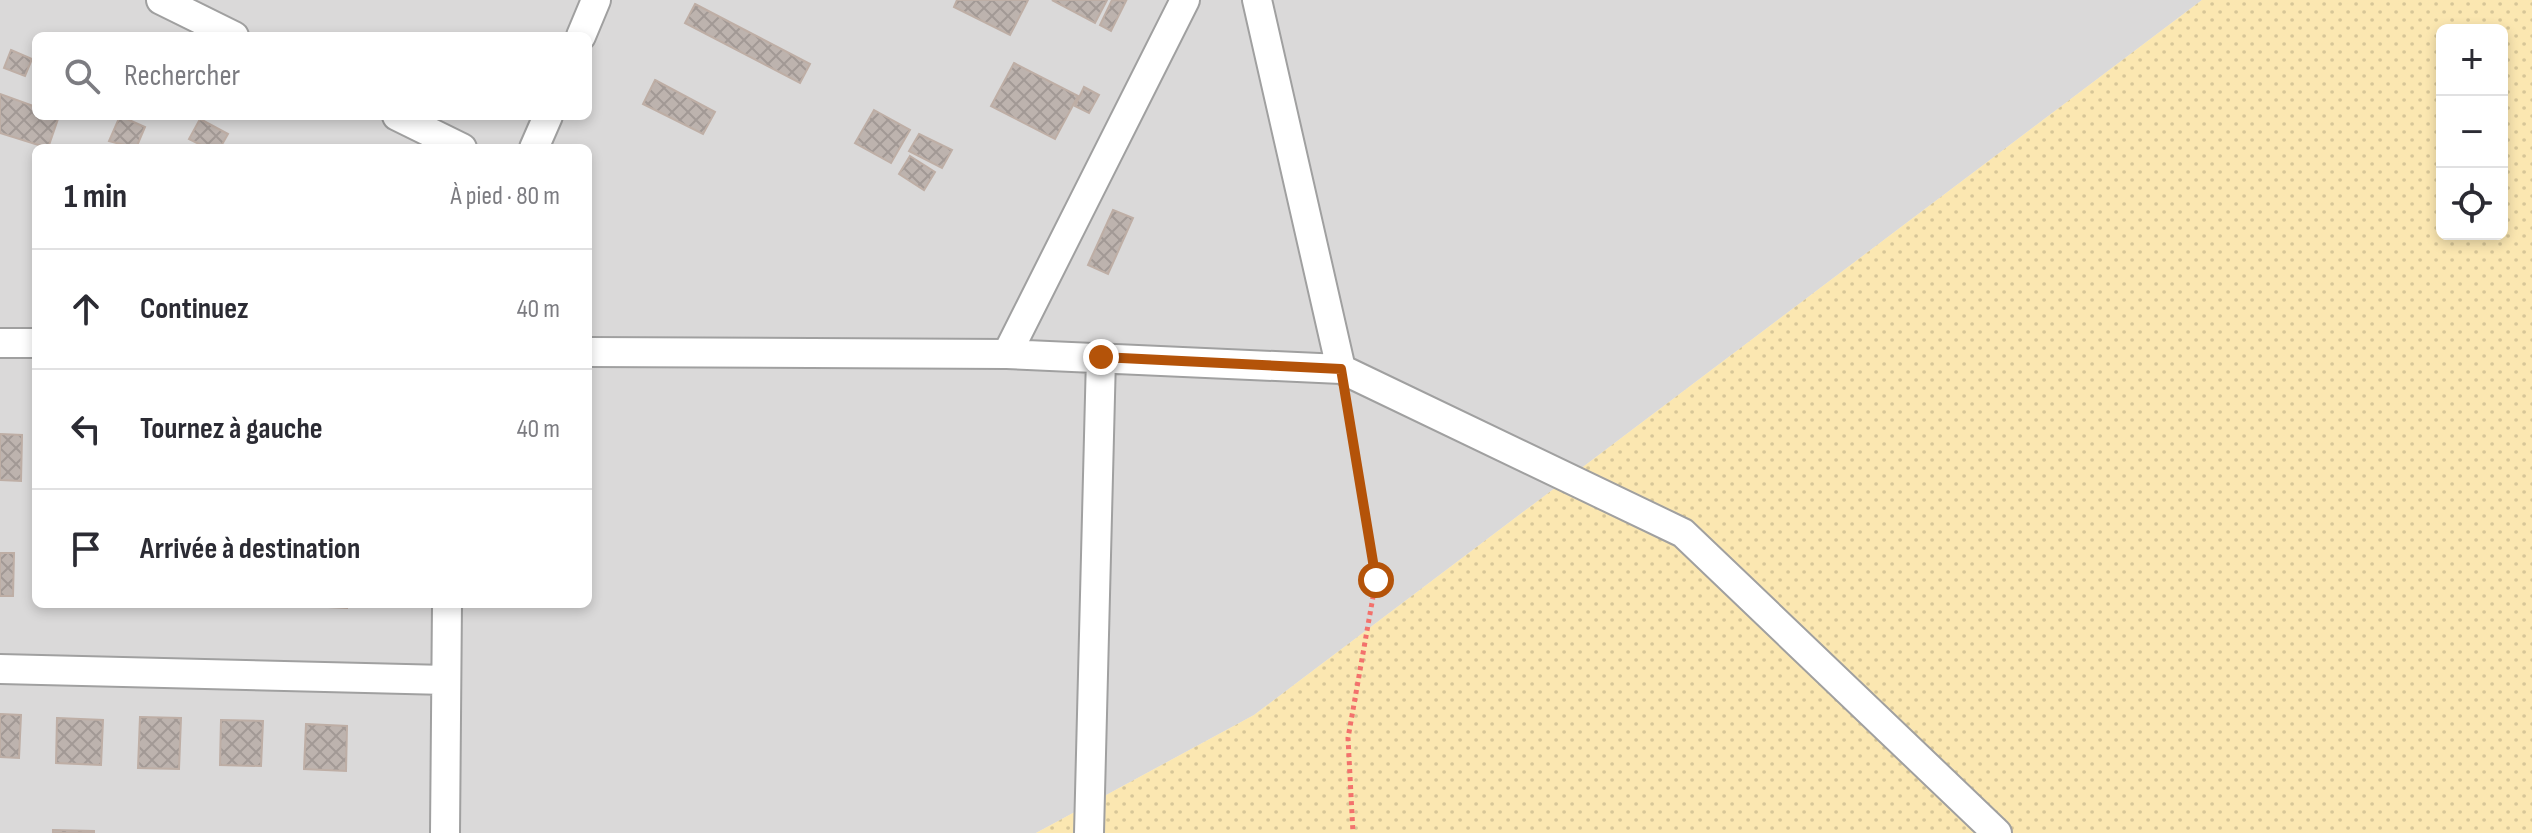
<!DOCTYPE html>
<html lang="fr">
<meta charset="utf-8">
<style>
:root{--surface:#fff;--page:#f2f2f3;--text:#2b2b33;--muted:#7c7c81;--line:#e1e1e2}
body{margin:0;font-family:"Sofia Sans Condensed",sans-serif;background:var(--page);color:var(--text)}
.controls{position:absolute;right:24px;top:24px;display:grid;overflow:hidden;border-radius:12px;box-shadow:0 4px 12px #0003}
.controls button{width:72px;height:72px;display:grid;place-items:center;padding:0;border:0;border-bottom:2px solid var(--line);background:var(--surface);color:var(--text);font:40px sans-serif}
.stop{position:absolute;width:24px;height:24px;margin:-18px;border:6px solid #b45309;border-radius:50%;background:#fff}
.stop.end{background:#b45309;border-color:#fff;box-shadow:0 2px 8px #0008}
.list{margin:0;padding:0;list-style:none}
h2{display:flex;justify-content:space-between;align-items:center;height:104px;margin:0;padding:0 32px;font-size:34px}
h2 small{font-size:26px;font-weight:400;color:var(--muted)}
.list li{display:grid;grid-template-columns:52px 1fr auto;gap:24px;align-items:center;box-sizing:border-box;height:120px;padding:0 32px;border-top:2px solid var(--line)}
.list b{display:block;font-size:30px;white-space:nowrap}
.list em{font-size:26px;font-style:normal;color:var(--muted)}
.icon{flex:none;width:44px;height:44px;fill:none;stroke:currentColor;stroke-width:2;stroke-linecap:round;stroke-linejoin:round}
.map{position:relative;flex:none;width:2532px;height:833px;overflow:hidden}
.search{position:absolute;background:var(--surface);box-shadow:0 4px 12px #0003;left:32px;top:32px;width:560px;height:88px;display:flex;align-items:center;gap:20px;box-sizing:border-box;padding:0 28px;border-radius:12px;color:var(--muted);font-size:30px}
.panel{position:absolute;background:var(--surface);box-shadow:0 4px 12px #0003;left:32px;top:144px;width:560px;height:464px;border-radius:12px}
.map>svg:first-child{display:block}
.residential{fill:#dad9d9;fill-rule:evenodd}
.sand{fill:url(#sand-dots);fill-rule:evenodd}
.building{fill:url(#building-cross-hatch);stroke:#beaea5;stroke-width:2}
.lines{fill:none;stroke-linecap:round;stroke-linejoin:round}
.street-casing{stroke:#a0a0a0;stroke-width:32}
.path{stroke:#f3716c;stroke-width:5;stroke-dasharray:4 4;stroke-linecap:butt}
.street{stroke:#fff;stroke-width:28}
.route{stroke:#b45309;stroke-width:10}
</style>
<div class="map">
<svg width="2532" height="833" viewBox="0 0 2532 833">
<defs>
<pattern id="sand-dots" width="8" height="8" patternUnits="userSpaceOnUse" patternTransform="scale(2)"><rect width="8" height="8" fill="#fbe7b1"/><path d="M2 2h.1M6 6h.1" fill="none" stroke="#d7c698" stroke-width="1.8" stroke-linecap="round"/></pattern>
<pattern id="building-cross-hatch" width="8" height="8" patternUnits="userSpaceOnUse" patternTransform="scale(2)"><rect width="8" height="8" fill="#bdb3ae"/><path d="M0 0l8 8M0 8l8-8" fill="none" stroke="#a29995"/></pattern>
</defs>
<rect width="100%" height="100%" fill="#ede8e2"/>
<!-- residential -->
<path class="residential" d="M0,0H2202L1254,715L1036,833H0ZM36,36H588V116H36ZM36,148H588V604H36Z"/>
<!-- sand -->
<path class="sand" d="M2202,0H2532V833H1036L1254,715ZM2442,30H2502V234H2442Z"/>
<!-- building -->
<path class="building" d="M957,0H1028L1010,35L954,7Z
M1052,0H1107L1095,23Z
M1112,0L1126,1L1111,31L1100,25Z
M695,4L810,64L800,83L685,23Z
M11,50L32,59L25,76L4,68Z
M1014,63L1078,96L1055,139L991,106Z
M655,80L715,112L703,134L643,104Z
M1084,87L1099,95L1089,113L1075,106Z
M0,94L36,107V116H59L48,148L0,133Z
M874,110L910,130L891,163L855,143Z
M120,116L145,127L136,148L109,141Z
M200,119L228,134L220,148H207L189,139Z
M919,134L952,150L942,168L909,151Z
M910,156L935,172L924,190L899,174Z
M1113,210L1133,218L1108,274L1088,265Z
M0,434L22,435L21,481L0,480Z
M0,553H14L13,596H0Z
M309,604H347V608L309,606Z
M0,714L21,715L19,758L0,757Z
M140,717L181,718L179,769L138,768Z
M57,718L103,720L101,765L56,763Z
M221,720L263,721L261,766L220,765Z
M306,724L347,726L346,771L304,769Z
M53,830L94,831V833H53Z"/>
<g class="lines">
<!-- street casing -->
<g class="street-casing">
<path id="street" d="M161,0L234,36
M1257,0L1341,369
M581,36L596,0
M397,116L462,148
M534,148L548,116
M0,343H36
M588,352L1007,354L1341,369L1683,533L1997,833
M1007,354L1185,0
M0,669L446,680
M445,833L447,604
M1089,833L1101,357"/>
</g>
<!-- path -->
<path class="path" d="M1347,406L1376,580L1348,738L1353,833"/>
<!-- street -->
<use href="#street" class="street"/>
</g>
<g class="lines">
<!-- route -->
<path class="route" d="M1101,357L1341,369L1376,580"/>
</g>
</svg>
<div class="controls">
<button>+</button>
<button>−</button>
<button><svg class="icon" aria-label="locate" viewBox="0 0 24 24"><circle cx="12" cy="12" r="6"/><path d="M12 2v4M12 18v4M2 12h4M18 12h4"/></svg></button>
</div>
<div class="stop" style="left:1376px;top:580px"></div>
<div class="stop end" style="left:1101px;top:357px"></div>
<div class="search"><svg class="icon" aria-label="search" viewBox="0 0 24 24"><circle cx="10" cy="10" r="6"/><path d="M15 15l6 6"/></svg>Rechercher</div>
<section class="panel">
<h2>1 min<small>À pied · 80 m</small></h2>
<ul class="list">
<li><svg class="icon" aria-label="ahead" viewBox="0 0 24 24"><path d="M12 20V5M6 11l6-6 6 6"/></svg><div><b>Continuez</b></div><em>40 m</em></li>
<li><svg class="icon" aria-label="left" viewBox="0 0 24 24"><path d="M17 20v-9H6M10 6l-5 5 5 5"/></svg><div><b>Tournez à gauche</b></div><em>40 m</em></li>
<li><svg class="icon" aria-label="arrive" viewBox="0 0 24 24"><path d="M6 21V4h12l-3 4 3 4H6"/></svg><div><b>Arrivée à destination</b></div></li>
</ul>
</section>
</div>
